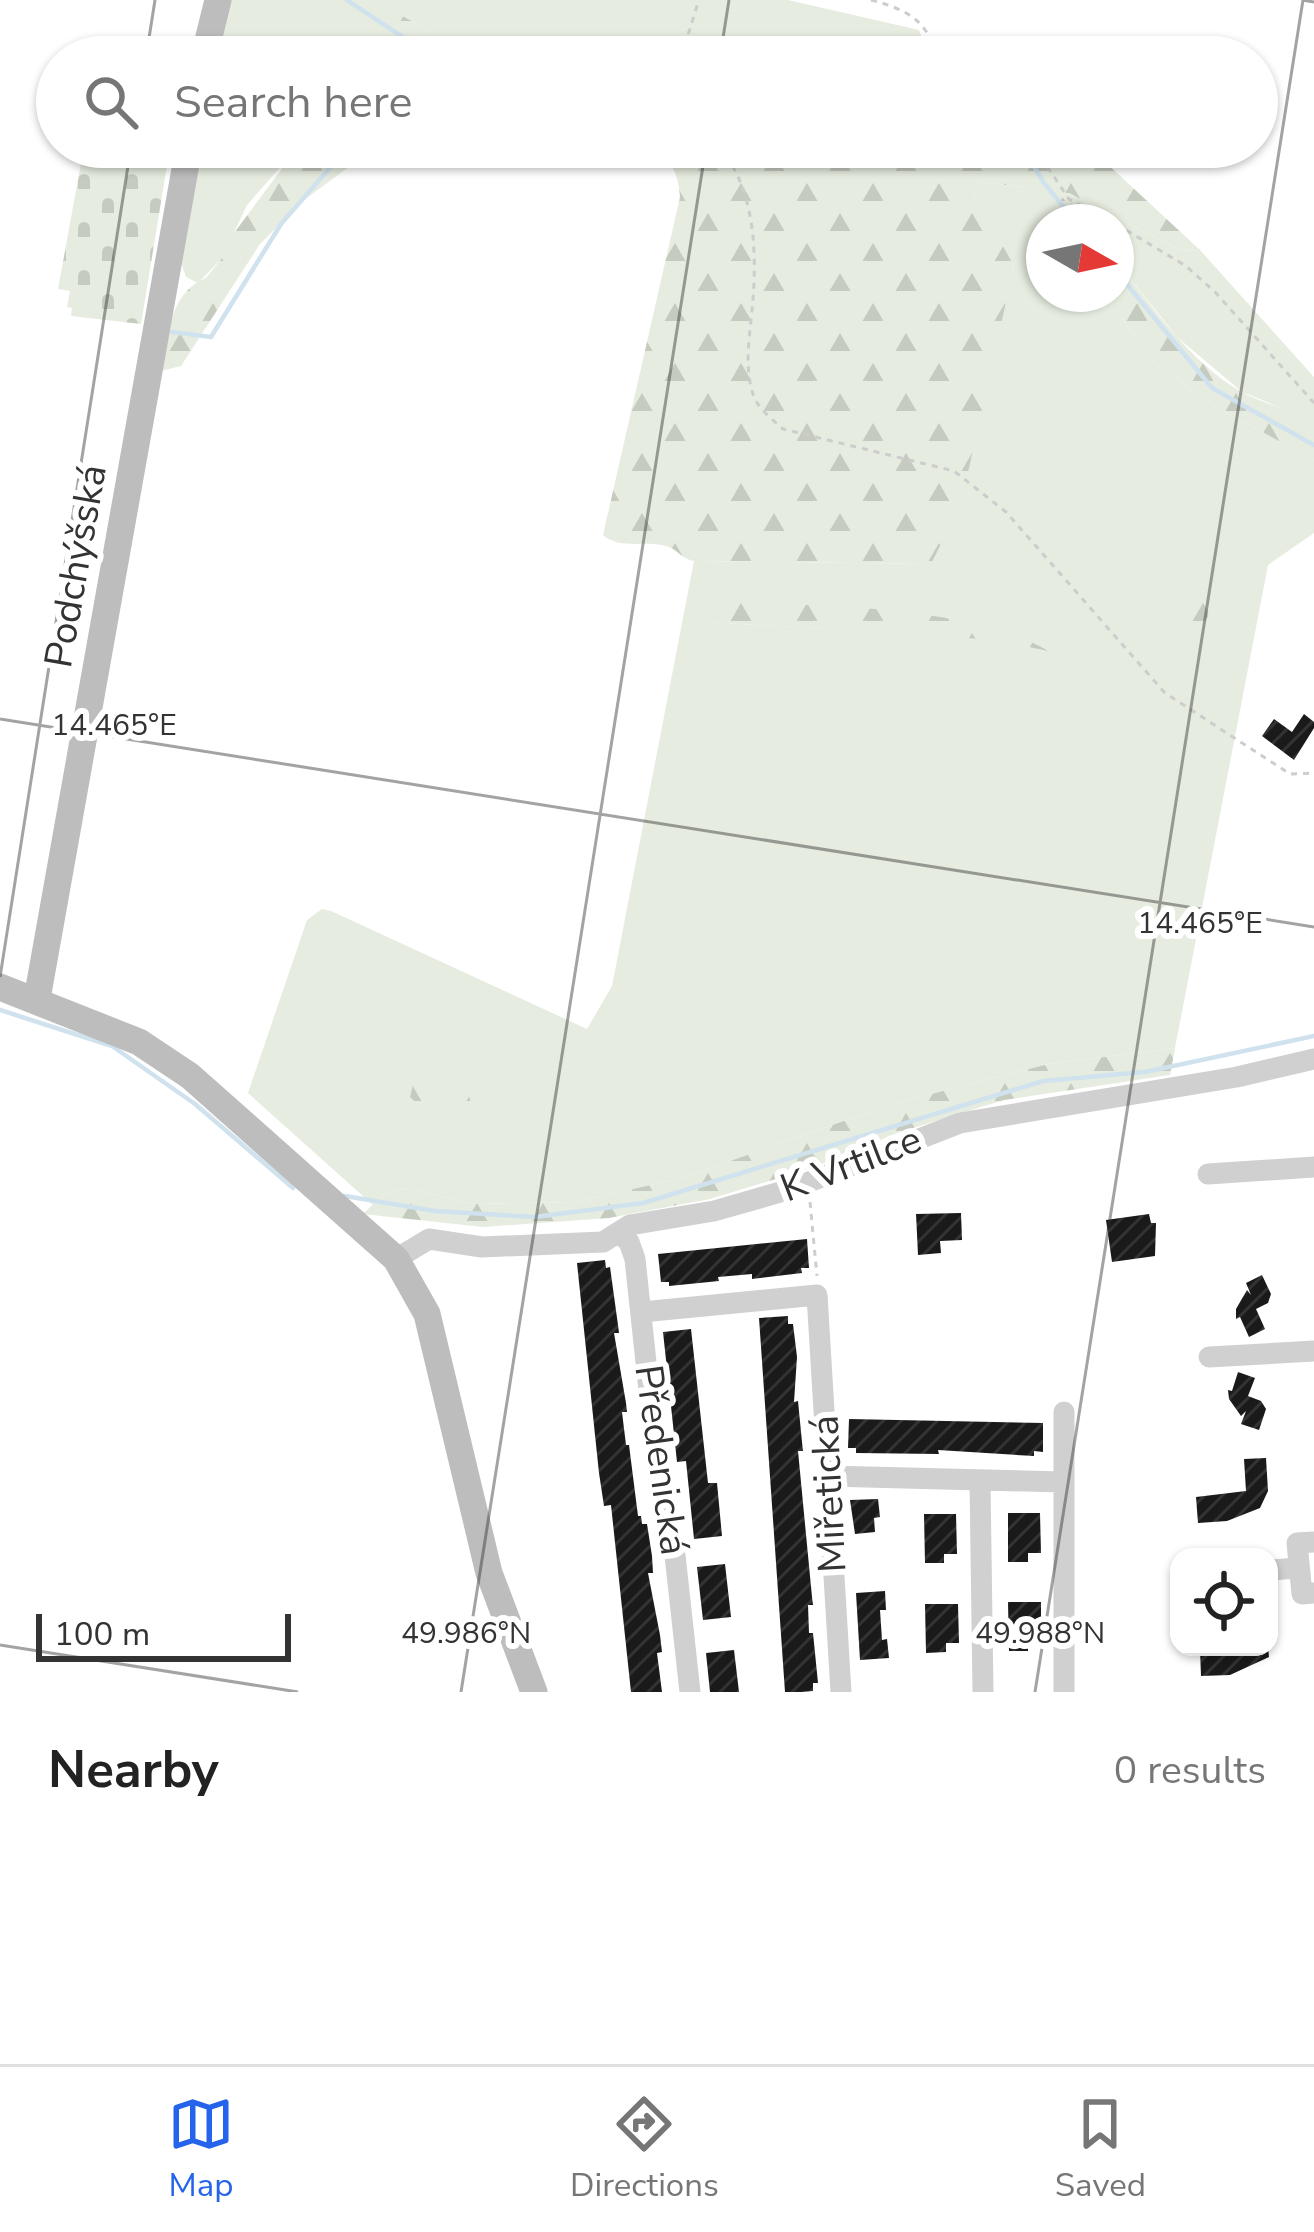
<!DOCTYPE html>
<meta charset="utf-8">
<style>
:root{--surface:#fff;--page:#f2f2f2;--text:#222;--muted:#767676;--line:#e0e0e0;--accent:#2563eb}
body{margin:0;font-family:"Nunito Sans",sans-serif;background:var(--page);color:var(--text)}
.controls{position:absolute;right:36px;bottom:36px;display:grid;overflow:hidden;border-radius:24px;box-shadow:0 3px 9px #0004}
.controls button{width:108px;height:108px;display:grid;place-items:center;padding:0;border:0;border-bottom:3px solid var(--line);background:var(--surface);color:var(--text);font:60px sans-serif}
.compass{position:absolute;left:1026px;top:204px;width:108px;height:108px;border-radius:50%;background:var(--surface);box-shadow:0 3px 9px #0004;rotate:99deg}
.scale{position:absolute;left:36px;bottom:30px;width:255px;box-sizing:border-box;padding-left:12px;border:6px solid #333;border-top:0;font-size:33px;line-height:42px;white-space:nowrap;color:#333;-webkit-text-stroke:9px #fff;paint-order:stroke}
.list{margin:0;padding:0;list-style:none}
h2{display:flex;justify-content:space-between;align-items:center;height:156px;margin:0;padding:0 48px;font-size:51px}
h2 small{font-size:39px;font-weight:400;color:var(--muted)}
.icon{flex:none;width:66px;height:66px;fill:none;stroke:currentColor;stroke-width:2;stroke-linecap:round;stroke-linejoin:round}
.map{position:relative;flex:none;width:1314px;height:1692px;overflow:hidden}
.search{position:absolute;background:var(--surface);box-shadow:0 3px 9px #0004;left:36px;right:36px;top:36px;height:132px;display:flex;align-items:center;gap:30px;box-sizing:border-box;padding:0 42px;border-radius:66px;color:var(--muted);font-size:45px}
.sheet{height:372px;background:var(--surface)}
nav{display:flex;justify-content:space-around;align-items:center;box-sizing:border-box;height:168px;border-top:3px solid var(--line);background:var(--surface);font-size:33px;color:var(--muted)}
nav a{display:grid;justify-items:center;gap:6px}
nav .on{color:var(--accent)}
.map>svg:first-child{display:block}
.green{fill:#e6ecdf;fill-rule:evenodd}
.forest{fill:url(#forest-firs)}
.cemetery{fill:url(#cemetery-stones)}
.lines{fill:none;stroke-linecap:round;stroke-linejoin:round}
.stream{stroke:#cfe2ee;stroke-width:4.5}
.building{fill:url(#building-hatch)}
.path{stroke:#cdcdcd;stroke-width:3;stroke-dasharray:6 6;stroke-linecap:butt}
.street{stroke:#d0d0d0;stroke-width:21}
.secondary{stroke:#bdbdbd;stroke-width:27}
.ticks{fill:none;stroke:#333;stroke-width:3;stroke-opacity:0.45}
.labels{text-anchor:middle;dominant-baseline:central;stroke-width:12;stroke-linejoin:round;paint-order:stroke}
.street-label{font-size:39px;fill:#333;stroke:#fff}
.ticks-label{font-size:30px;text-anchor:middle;fill:#333;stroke:#fff;stroke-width:12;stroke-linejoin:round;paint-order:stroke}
</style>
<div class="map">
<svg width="1314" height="1692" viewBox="0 0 1314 1692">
<defs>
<pattern id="forest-firs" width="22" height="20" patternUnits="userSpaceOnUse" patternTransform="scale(3)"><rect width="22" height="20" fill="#e6ecdf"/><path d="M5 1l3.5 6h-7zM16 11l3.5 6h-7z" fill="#c6cbc0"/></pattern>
<pattern id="cemetery-stones" width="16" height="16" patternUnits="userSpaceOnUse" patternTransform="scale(3)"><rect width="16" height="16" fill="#e6ecdf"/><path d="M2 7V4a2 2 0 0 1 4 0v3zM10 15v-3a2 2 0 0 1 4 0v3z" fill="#c6cbc0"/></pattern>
<pattern id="building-hatch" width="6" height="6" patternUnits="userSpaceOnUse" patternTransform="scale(3)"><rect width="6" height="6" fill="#1a1a1a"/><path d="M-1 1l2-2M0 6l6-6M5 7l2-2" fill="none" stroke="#333"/></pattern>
</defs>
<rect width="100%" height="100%" fill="#fff"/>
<!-- green -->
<path class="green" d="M230,0H352L433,57H215Z
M373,0H788L919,30L929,57H478Z
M198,147H298L247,205L222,258L198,283L186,277L179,256Z
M979,182L1022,187L1049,222H1044V294H1103L1156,364L1216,407L1314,460V533L1268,565L1175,1048L1048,1064L892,1104L682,1178L574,1202L474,1204L406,1188L382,1196L373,1205L248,1093L307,920L322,909L331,911L587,1029L612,986L694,561L931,564L1014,267L974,194ZM709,601L1035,643L1043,650C932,626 819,630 705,622Z
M1058,192L1069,193L1182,251L1200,250L1314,377V421L1242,392L1177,337L1116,261V222H1083Z"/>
<!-- forest -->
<path class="forest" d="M352,0H373L478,57H435Z
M298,147H376L304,200L260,244L181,366L161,371C169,334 169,293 206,278L222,258L231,237Z
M643,147H1089L1200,250L1182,251L1069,193H1059L1083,222H1049L1022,187L979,182L974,194L1014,266L961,504L931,564L694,561C680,558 679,550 666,546C645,540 620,550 603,535L680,197C678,170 669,153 643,147Z
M1116,261C1153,307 1188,360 1240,391C1261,403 1288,409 1311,418L1314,421V460L1216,407L1156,364L1103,294H1116Z
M1201,574L1209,588L1208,617L1183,644C1171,621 1172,582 1201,574Z
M709,601C797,605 976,604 1048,651C934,627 820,630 704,622Z
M1175,1048L1170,1075L1004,1100L900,1132L812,1168L710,1199L609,1218L483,1227L363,1214L382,1196L406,1188L474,1204L574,1202L682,1178L892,1104L1048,1064Z
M416,1072L436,1077L468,1093L472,1106C447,1116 431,1118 410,1097Z"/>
<!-- cemetery -->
<path class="cemetery" d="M84,147H170L141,324L71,316L72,308L67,307L70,291L58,289Z"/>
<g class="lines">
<!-- stream -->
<path class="stream" d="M347,0L433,57
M804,57H815
M1022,147L1044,183L1076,222
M1116,271L1212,388L1314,445
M172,332L211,337L281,224L348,147
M0,1010L112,1046L195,1104L293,1188
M345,1196L435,1211L535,1217L643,1203L1043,1081L1145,1072L1314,1036"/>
</g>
<!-- building -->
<path class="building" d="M1304,714L1314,722V728L1294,760L1262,736L1274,719L1292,732Z
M961,1213L962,1240L940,1241L941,1253L918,1255L916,1214Z
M1149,1214L1151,1223H1156L1155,1256L1112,1262L1106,1220Z
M807,1239L809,1268H801L802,1273L752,1279V1274L718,1277L719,1281L669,1286V1282H661L658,1254Z
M605,1260L606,1268L610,1267L618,1325L619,1333H614L626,1403L627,1412H622L626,1445H629L638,1516H641L642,1524H647L652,1556L653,1573H648L660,1635L662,1652L657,1653L662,1692H631L611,1505L604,1506L599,1473L577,1263Z
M1262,1275L1271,1294L1268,1303L1256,1309L1265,1329L1249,1337L1240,1317L1236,1319V1309L1247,1290L1251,1295L1246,1283Z
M788,1316V1324H793L797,1357L794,1402L798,1401L802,1442L803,1451H798L812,1597L813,1605H808L809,1633H813L818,1683H813V1691L801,1692H785L759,1318Z
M691,1329L708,1483H717L722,1536L694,1539L686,1461L677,1462L663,1332Z
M1238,1372L1255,1378L1248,1396L1261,1401L1266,1409L1259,1430L1241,1424L1246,1411L1241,1416L1229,1399L1228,1390L1232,1391Z
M849,1419L1043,1423V1452L1034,1451V1456L938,1450L939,1454L856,1453V1448H848Z
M1266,1458L1268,1491L1260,1508L1227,1521L1198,1523L1196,1497L1246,1491L1244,1459Z
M878,1499L880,1517L874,1518L875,1532L855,1534L850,1500Z
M1008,1513H1040L1041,1553H1028V1562H1008Z
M924,1514H956L957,1554H944V1563H925Z
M725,1564L731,1617L703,1620L697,1567Z
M885,1591L886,1610H880L882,1640L887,1639L889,1658L860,1660L856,1593Z
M1008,1602H1041V1642H1028V1651H1009Z
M925,1604H958L959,1643H946V1652L926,1653Z
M1229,1647H1268L1269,1657L1230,1675L1201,1676L1200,1650L1217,1649L1223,1654Z
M734,1650L739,1692H710L706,1653Z"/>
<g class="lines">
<!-- path -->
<path class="path" d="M871,0C905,9 929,20 936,57
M681,57L699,0
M718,147C754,184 757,250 753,299C751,329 743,364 753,394C757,408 772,419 783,429L954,471L1006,512L1165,693L1290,774L1314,773
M1034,147L1069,199L1112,222
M1116,224L1186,266L1216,293L1314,403
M810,1202L817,1276"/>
<!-- street -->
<path class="street" d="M1208,1174L1314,1167
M619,1233L629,1242L635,1259L658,1475L672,1528L690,1692
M396,1259L429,1239L482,1247L603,1242L630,1225L714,1211L791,1189L960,1123L1237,1077L1314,1059
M642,1312L817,1295L841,1692
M1209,1357L1314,1351
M1064,1412V1692
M828,1476L1062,1482
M980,1481L983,1692
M1314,1542L1297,1543L1302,1594L1314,1593
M1269,1570L1299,1568"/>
<!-- secondary -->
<path class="secondary" d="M204,57L218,0
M0,987L139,1042L190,1076L396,1259L427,1314L489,1573L534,1692
M37,999L189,147"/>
</g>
<!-- ticks -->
<path class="ticks" d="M1302,0L1314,2M146,57L155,0M720,57L729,0M0,719L1314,927M0,977L131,147M0,1645L298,1692M461,1692L706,147M1035,1692L1303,0"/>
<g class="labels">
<!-- street labels -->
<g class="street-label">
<text transform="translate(76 566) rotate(-80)">Podchýšská</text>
<text transform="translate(851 1164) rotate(-21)">K Vrtilce</text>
<text transform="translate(661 1460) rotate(82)">Předenická</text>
<text transform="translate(829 1494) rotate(-93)">Miřetická</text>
</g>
</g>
<g class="ticks-label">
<text x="114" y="735">14.465°E</text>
<text x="1200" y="933">14.465°E</text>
<text x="466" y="1643">49.986°N</text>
<text x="1040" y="1643">49.988°N</text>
</g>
</svg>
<div class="controls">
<button><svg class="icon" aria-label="locate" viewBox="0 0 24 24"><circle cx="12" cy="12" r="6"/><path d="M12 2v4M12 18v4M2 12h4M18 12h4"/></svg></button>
</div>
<svg class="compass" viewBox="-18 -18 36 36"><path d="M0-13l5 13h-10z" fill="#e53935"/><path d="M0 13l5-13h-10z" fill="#767676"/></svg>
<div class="scale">100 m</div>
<div class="search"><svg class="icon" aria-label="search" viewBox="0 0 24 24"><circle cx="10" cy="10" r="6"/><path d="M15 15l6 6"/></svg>Search here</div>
</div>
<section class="sheet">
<h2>Nearby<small>0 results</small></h2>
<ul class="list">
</ul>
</section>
<nav>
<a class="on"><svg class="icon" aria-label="map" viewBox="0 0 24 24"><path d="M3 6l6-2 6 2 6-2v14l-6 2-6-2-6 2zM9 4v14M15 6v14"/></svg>Map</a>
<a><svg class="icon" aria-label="directions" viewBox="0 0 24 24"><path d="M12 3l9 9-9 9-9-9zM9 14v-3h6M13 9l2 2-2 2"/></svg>Directions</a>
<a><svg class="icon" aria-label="saved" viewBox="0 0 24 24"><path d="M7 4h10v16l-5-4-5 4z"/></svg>Saved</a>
</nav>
